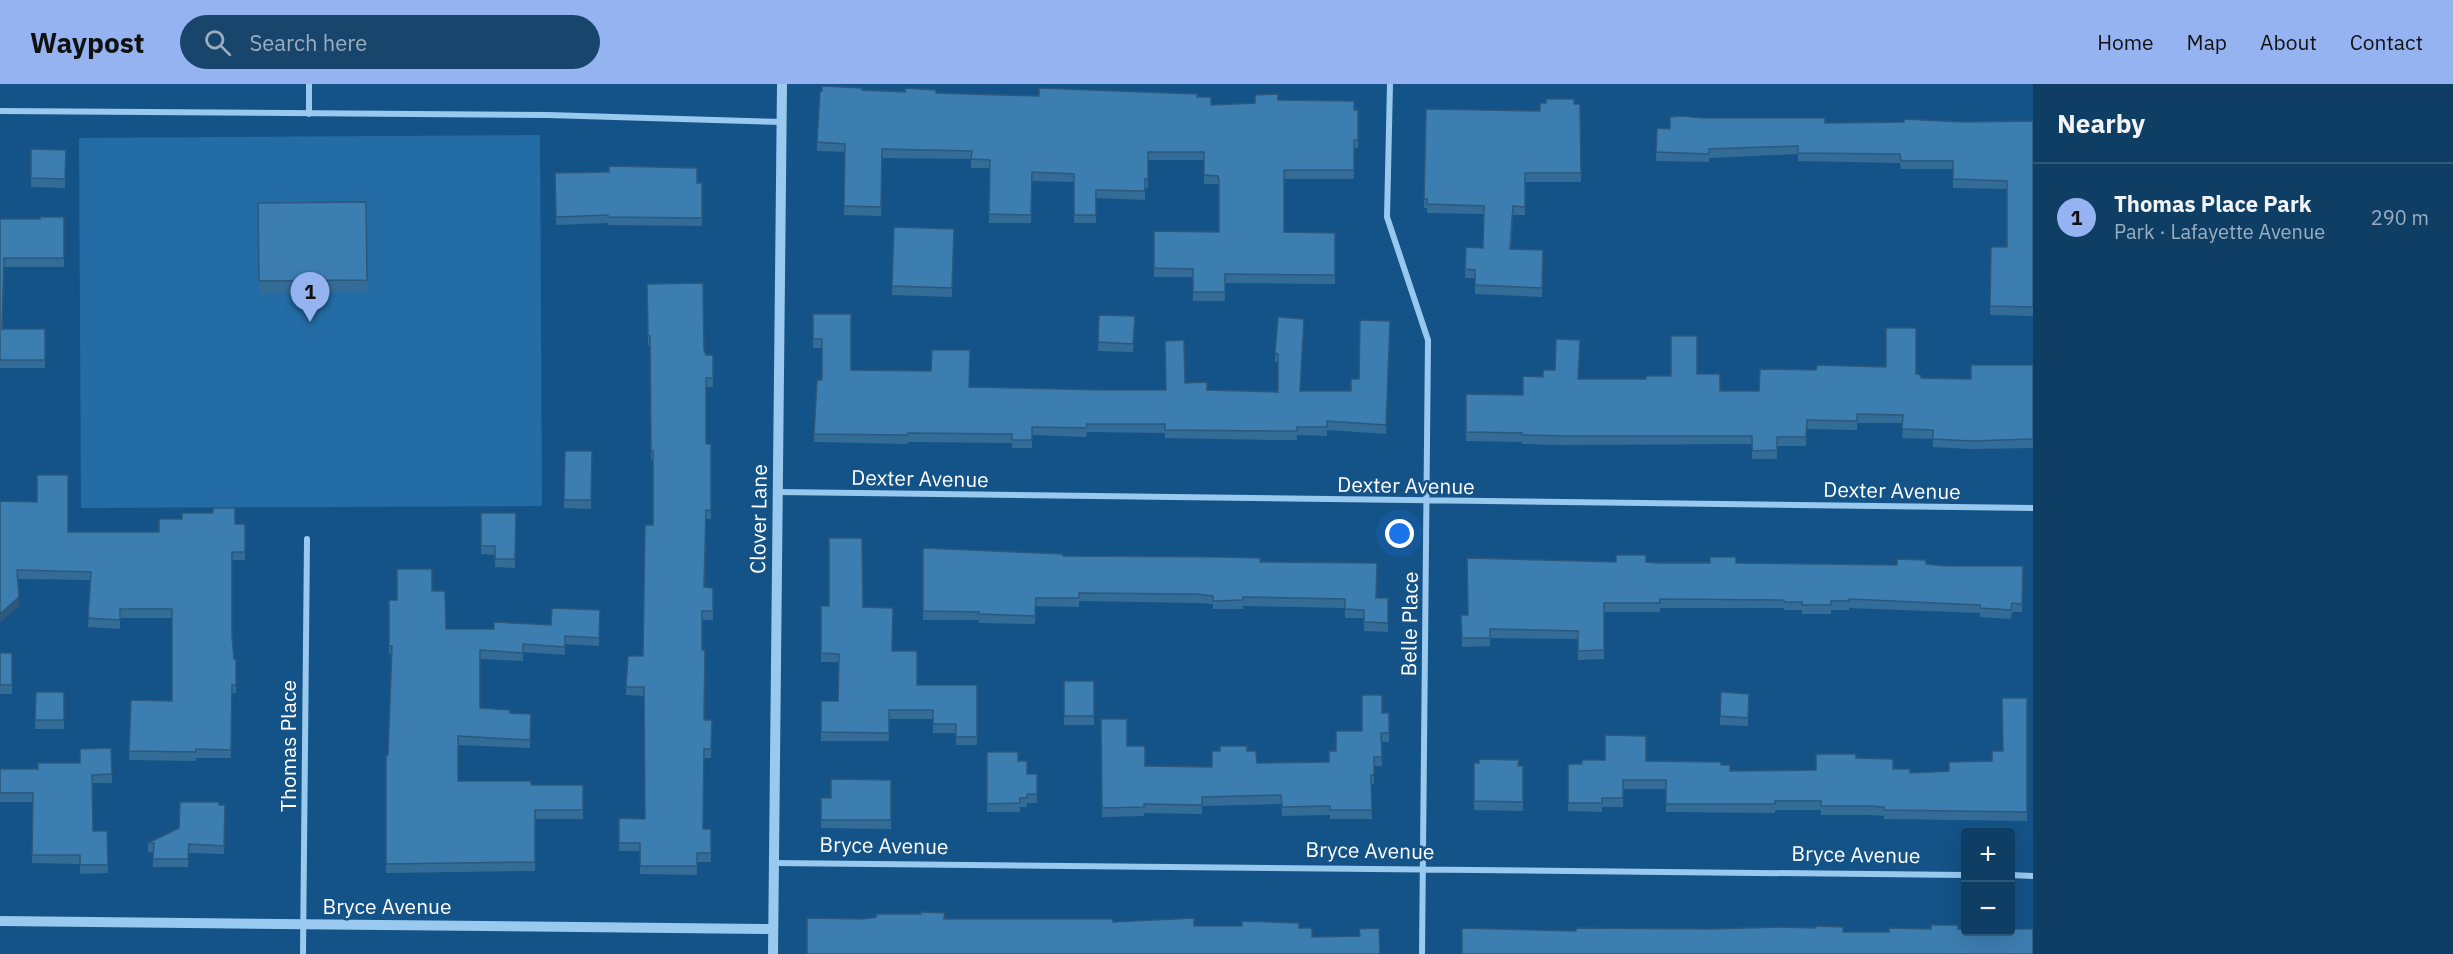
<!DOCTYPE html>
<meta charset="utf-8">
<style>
:root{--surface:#0f3e65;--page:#18456b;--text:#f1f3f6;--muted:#9baebf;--line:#2f5779;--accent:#95b2f1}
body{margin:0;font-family:"IBM Plex Sans",sans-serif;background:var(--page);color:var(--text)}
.controls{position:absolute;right:18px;bottom:18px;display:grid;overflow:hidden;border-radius:6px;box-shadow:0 6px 24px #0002}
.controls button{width:54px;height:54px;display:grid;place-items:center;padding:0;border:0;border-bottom:2px solid var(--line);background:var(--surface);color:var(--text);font:30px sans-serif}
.you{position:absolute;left:1400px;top:450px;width:21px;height:21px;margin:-15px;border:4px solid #fff;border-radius:50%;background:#1a73e8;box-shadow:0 0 0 9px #1a73e833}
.badge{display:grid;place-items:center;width:39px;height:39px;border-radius:50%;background:var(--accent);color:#111;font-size:20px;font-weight:700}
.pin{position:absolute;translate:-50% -50px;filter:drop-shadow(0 2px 3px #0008)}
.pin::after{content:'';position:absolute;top:32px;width:21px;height:18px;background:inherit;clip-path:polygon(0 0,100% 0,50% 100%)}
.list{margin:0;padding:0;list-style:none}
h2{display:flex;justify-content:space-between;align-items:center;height:78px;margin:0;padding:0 24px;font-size:26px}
h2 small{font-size:20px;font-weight:400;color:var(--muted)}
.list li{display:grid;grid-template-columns:39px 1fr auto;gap:18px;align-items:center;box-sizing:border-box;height:108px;padding:0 24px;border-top:2px solid var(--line)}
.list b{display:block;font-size:22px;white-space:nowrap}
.list p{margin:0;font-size:20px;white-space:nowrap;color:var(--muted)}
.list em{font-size:20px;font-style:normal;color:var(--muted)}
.icon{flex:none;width:33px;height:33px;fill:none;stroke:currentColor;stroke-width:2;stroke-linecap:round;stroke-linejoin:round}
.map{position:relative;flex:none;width:2033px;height:870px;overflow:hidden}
header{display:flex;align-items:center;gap:36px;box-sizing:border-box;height:84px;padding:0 30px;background:var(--accent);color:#111}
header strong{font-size:28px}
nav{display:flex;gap:33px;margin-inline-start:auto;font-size:21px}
.search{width:420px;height:54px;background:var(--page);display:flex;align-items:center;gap:15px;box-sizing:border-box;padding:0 21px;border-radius:33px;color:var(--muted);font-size:22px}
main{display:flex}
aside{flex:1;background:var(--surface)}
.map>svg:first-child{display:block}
.green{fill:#236ca5}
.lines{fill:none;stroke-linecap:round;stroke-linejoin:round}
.minor{stroke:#99c9ef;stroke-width:6}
.tertiary{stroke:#99c9ef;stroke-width:10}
.wall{fill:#346c98}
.shaded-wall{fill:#2b587c}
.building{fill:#3d7eb1;stroke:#2b587c;stroke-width:1.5}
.labels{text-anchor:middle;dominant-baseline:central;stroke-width:5;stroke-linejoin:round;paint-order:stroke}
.street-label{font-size:21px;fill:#fff;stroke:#145387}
</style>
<header>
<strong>Waypost</strong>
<div class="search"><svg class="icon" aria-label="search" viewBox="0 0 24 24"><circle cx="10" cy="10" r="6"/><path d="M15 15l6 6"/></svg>Search here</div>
<nav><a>Home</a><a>Map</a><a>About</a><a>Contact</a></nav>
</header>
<main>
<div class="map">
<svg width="2033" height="870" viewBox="0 0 2033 870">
<rect width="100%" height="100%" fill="#145387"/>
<!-- green -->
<path class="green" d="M540,51L542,422L81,424L79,54Z"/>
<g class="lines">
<!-- minor -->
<path class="minor" d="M1390,0L1387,133L1428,256L1422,870
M0,27L548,31L782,38
M309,30V0
M778,408L2033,424
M774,779L1966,791
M2010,791L2033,792
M303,870L307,455"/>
<!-- tertiary -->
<path class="tertiary" d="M0,837L773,845
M773,870L782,0"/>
</g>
<!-- wall -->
<path class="wall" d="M862,6L1039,12L1197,13L1211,21L1255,19L1278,16L1358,26V64H1354V95H1284V148L1335,149V200L1225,199V217H1193V193H1154V147L1219,148V106L1218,100H1204V76H1148V104H1145V116L1096,114V139H1074V98L1032,97L1031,139H989L990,84H971V75L882,74L881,132L844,131L845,68L817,67V58Z
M1574,20H1580L1581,98H1525V131H1513L1511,165L1543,166L1542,213L1475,210V194H1465L1466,163L1483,164L1484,130L1427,129V124H1424L1426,25L1540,27Z
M1703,34L1825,39L2033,37V232L1990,231L1991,163H2007V105L1953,104V85H1901L1900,79L1798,77V70L1709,74V78L1656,77L1657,44L1670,45Z
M31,65L66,66L65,104L31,103Z
M555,89L702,99V142L608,141V139L556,141Z
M366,118L367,208L259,210L258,119Z
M64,133V183H4L2,245H45V284H0V135H40Z
M894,143L954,145L952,213L892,211Z
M647,200L704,266L706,271H713V303H706V360H711V435H706L705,503L713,504V536H702L704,636H712L711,674H704L703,745H711V778H697V791L640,790V767H619V734L645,735L644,612L626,611V603L643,572L653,441V376H651L650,261H648Z
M813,230L851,286L969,303L1102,306H1166L1185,299L1207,306L1278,308V278H1275V269L1304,244L1300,307H1351L1359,295L1390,237L1386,350L1327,346V352L1297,351V356H1277L1165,354V349L1087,348L1086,353L1032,351V364H1012V359L908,358L907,360L814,358V350L822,296V264H813Z
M1099,231L1135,241L1133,268L1098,267Z
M2033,281V364L1971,365L1933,363V355L1902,354L1903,339H1857V346L1807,345L1806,362H1777V375H1752V360L1564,361L1522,360V358L1466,357V310L1523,311L1579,295H1646L1697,290L1720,307H1759L1916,290L1921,294L1971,295Z
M565,367H592L591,425L564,424Z
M0,417L68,448H159L235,440H245V476H232V552L234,575H236V609H232L231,674H196V677L129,676L131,616L172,617V534H120V545L88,543L91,496L18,495L19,522Z
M481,429H516L515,484L495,483V471L481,470Z
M923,464L1063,472L1260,478L1376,514H1388V548L1364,547V534H1345V524L1243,522V525H1213V520L1196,519L1079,517V523L1036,522L1035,540L979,539V536H923Z
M1646,478L1897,481L1926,480L1947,482H2023L2022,528H2012L2011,535L1980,533V529L1849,524V526H1831V530H1802V526H1784V524H1660V528H1604V575L1578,576V555L1490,554V562L1462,563L1461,531H1468Z
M432,507L446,545H494L551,541L600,535L599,562L565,560V571L523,568V577L480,575V624L510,629L531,630L530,664L458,661V697L531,701H583V735H535V787L386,789V671H388L392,570H389V516H397Z
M821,522L863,523L892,567L917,601H977V661H956V649H933V635H889V657H821V617H838L839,578H821Z
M0,569H12V610H0Z
M1064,597H1094V641H1064Z
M36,608H64V645H35Z
M1749,610L1748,642L1720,641V632Z
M2027,614V737L1884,735V732L1870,731H1821V726H1775V729L1666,728V705H1623V723H1602V728L1568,727V680L1646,677L1721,681L1730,687L1816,686L1856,674L1910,689L1949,687L1992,677L2003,667Z
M1382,629H1389V658H1381L1382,682H1374V700H1371L1372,735H1330V731L1282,732L1281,720L1202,722V730L1144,729V732L1102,733L1101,635L1145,682L1212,683L1247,667L1257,679L1329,678L1336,667L1362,647Z
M111,664L112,699H92L93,747H107L108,789L80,790V780L32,779L33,718H0V685H38L80,679Z
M987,668L1018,677L1027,690H1037V719H1027V723H1020V728H987Z
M1474,679L1523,682V727L1474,726Z
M891,696V745L821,744V714H831Z
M219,721H225L224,770L189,769L188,783H153V768H148V759L179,744Z"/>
<!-- shaded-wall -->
<path class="shaded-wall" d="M19,513V522L0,539V530Z"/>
<!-- building -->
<path class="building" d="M822,2L862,4V6L905,8V4L936,6V9L1039,12V4L1197,10V13H1211V21L1255,19V11L1278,10V16L1354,17V26H1358V56H1354V86H1284V148L1335,149V191L1225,190V208H1193V185L1154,184V147L1219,148V97L1218,92L1204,91V68H1148V95H1145V107L1096,106V131H1074V90L1032,88L1031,131L989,130L990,76L971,75L972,67L882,65L881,123L844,122L845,60L817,58L820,7H822Z
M1546,15H1574V20H1580L1581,89H1525V123L1513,122L1510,165L1543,166L1542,204L1475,201V186L1465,185L1466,163L1483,164L1484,122L1427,120V115H1424L1426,25L1540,27V19H1546Z
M1682,32L1703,34H1825V39L1904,38V35L1962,38L2033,37V223L1990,222L1991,163H2007V97L1953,95V77H1901L1900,70L1798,69V62L1709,65V70L1656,68L1657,44L1670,45V33Z
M31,65L66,66L65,95L31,94Z
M609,82L697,84V99H702V134L608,133V131L556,133L555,89L609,88Z
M366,118L367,196L259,197L258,119Z
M40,133H64V174H4L2,245H45V276H0V135H40Z
M894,143L954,145L952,204L892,202Z
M703,199L704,266L706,271H713V294H706V360H711V426H706L704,503L713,504V527H702V566H705L704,636H712L711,665H704L703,745H711V769H697V782H640V759H619V734L645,735L644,603H626L628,572H643L645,441H653V367H651L650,252H648L647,200Z
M813,230H851V286L931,287L932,266H970L969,303L1102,306H1166L1165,257L1184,256L1185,299L1207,298V306L1278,308V270L1275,269L1278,233L1304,235L1300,307H1351V295H1359L1360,236L1390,237L1386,341L1327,337V343H1297V347H1277L1165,346V340H1087L1086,344L1032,343V356H1012V350L908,349L907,351L814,350L817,296H822V255H813Z
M1099,231L1135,232L1133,260L1098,258Z
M1886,244H1916V290L1921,291V294L1971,295V281H2033V355L1971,357L1933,355V346L1902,345L1903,331L1857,330V337L1807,336L1806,353H1777V366L1752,367V352H1564L1522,351V349L1466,348V310L1523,311V292L1543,293V286H1555L1556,255L1580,256L1578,295H1646V292H1671V252H1697V290H1720V307H1759L1760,285L1816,286L1817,281L1886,283Z
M565,367H592L591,416H564Z
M37,391H68V448H159V435H182V429H213V424H235V440H245V468H232V552L234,575H236V601H232L231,666L196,665V668L129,667L131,616L172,617V525H120V536L88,534L91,488L17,486L19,513L0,530V417L37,418Z
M481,429H516L515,475H495V462H481Z
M829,454H862L863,523L893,524L892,567H917V601H977V653H956V640H933V626H889V649L821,648V617H838L839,570L821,569V522H829Z
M923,464L1063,470V472L1222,473L1260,474V478L1377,479L1376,514H1388V539L1364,538V526L1345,525V515L1243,513V516L1213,517V512L1196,510L1079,509V514H1036L1035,532L979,530V528L923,527Z
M1616,471H1646V478L1660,479H1710V473H1736V479L1897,481V475L1926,476V480L1947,482H2023L2022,520L2012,519L2011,526L1980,524V521L1849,515V517H1831V521H1802V518H1784V516L1660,515V519H1604V566L1578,567V547L1490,545V554H1462L1461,531H1468L1467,474L1616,478Z
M397,485H432V507H445L446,545H494V538L551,541L552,524L600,526L599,554L565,552V563L523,560V569L480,566V624L510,626V629L531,630L530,656L458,652V697H531V701H583V726H535V778L386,780V671H388L392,562H389V516H397Z
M0,569H12V601H0Z
M1064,597H1094V632H1064Z
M36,608H64V636H35Z
M1721,608L1749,610L1748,634L1720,632Z
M1362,611H1382V629H1389V649H1381L1382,673H1374V691H1371L1372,726H1330V722L1282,723L1281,711L1202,713V721L1144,720V723L1102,724L1101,635H1127V662H1145V682L1212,683V667H1220V662H1247V667H1256L1257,679L1329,678V667H1336V647H1362Z
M2002,614H2027V728L1884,726V723L1870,722H1821V717H1775V720H1666V696H1623V714H1602V719H1568V680H1582V676H1605V651L1646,652V677L1721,678V681H1730V687L1816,686V670H1856V674L1893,675V685H1910V689L1949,687V678L1992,677V667H2003Z
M111,664L112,690L92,691L93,747H107L108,781H80V771H32L33,709H0V685H38V679H80V665Z
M987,668H1018V677H1027V690H1037V710H1027V714H1020V719L987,720Z
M1479,675L1519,676L1518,682H1523V718L1474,717V679H1479Z
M831,695L891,696V736H821V714H831Z
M180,718H219V721H225L224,762L189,760L188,775H153L154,759H148L179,744Z
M921,828L945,829L944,835H1113V838L1194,834V842H1242V837L1299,839V844H1312V853L1360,852L1359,845L1379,844L1380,870H807V834L863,835L876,833V830H921Z
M1931,841H1958V845H1965V848H2010V845H2033V870H1462V844L1576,847V844L1711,845L1780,843L1816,844V842L1843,843V848H1889V844L1931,845Z"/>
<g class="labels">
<!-- street labels -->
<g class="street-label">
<text transform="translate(920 394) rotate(1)">Dexter Avenue</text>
<text transform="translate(1406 401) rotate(1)">Dexter Avenue</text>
<text transform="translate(1892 406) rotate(1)">Dexter Avenue</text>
<text transform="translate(758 435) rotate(-89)">Clover Lane</text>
<text transform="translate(1409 540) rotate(-89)">Belle Place</text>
<text transform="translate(288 662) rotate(-90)">Thomas Place</text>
<text transform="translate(884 761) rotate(1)">Bryce Avenue</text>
<text transform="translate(1370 766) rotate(1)">Bryce Avenue</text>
<text transform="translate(1856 770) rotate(1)">Bryce Avenue</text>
<text x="387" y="822">Bryce Avenue</text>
</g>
</g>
</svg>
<div class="controls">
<button>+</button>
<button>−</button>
</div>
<div class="you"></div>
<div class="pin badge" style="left:310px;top:238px">1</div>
</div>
<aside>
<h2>Nearby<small></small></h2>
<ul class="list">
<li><span class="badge">1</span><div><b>Thomas Place Park</b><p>Park · Lafayette Avenue</p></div><em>290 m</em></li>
</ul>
</aside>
</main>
